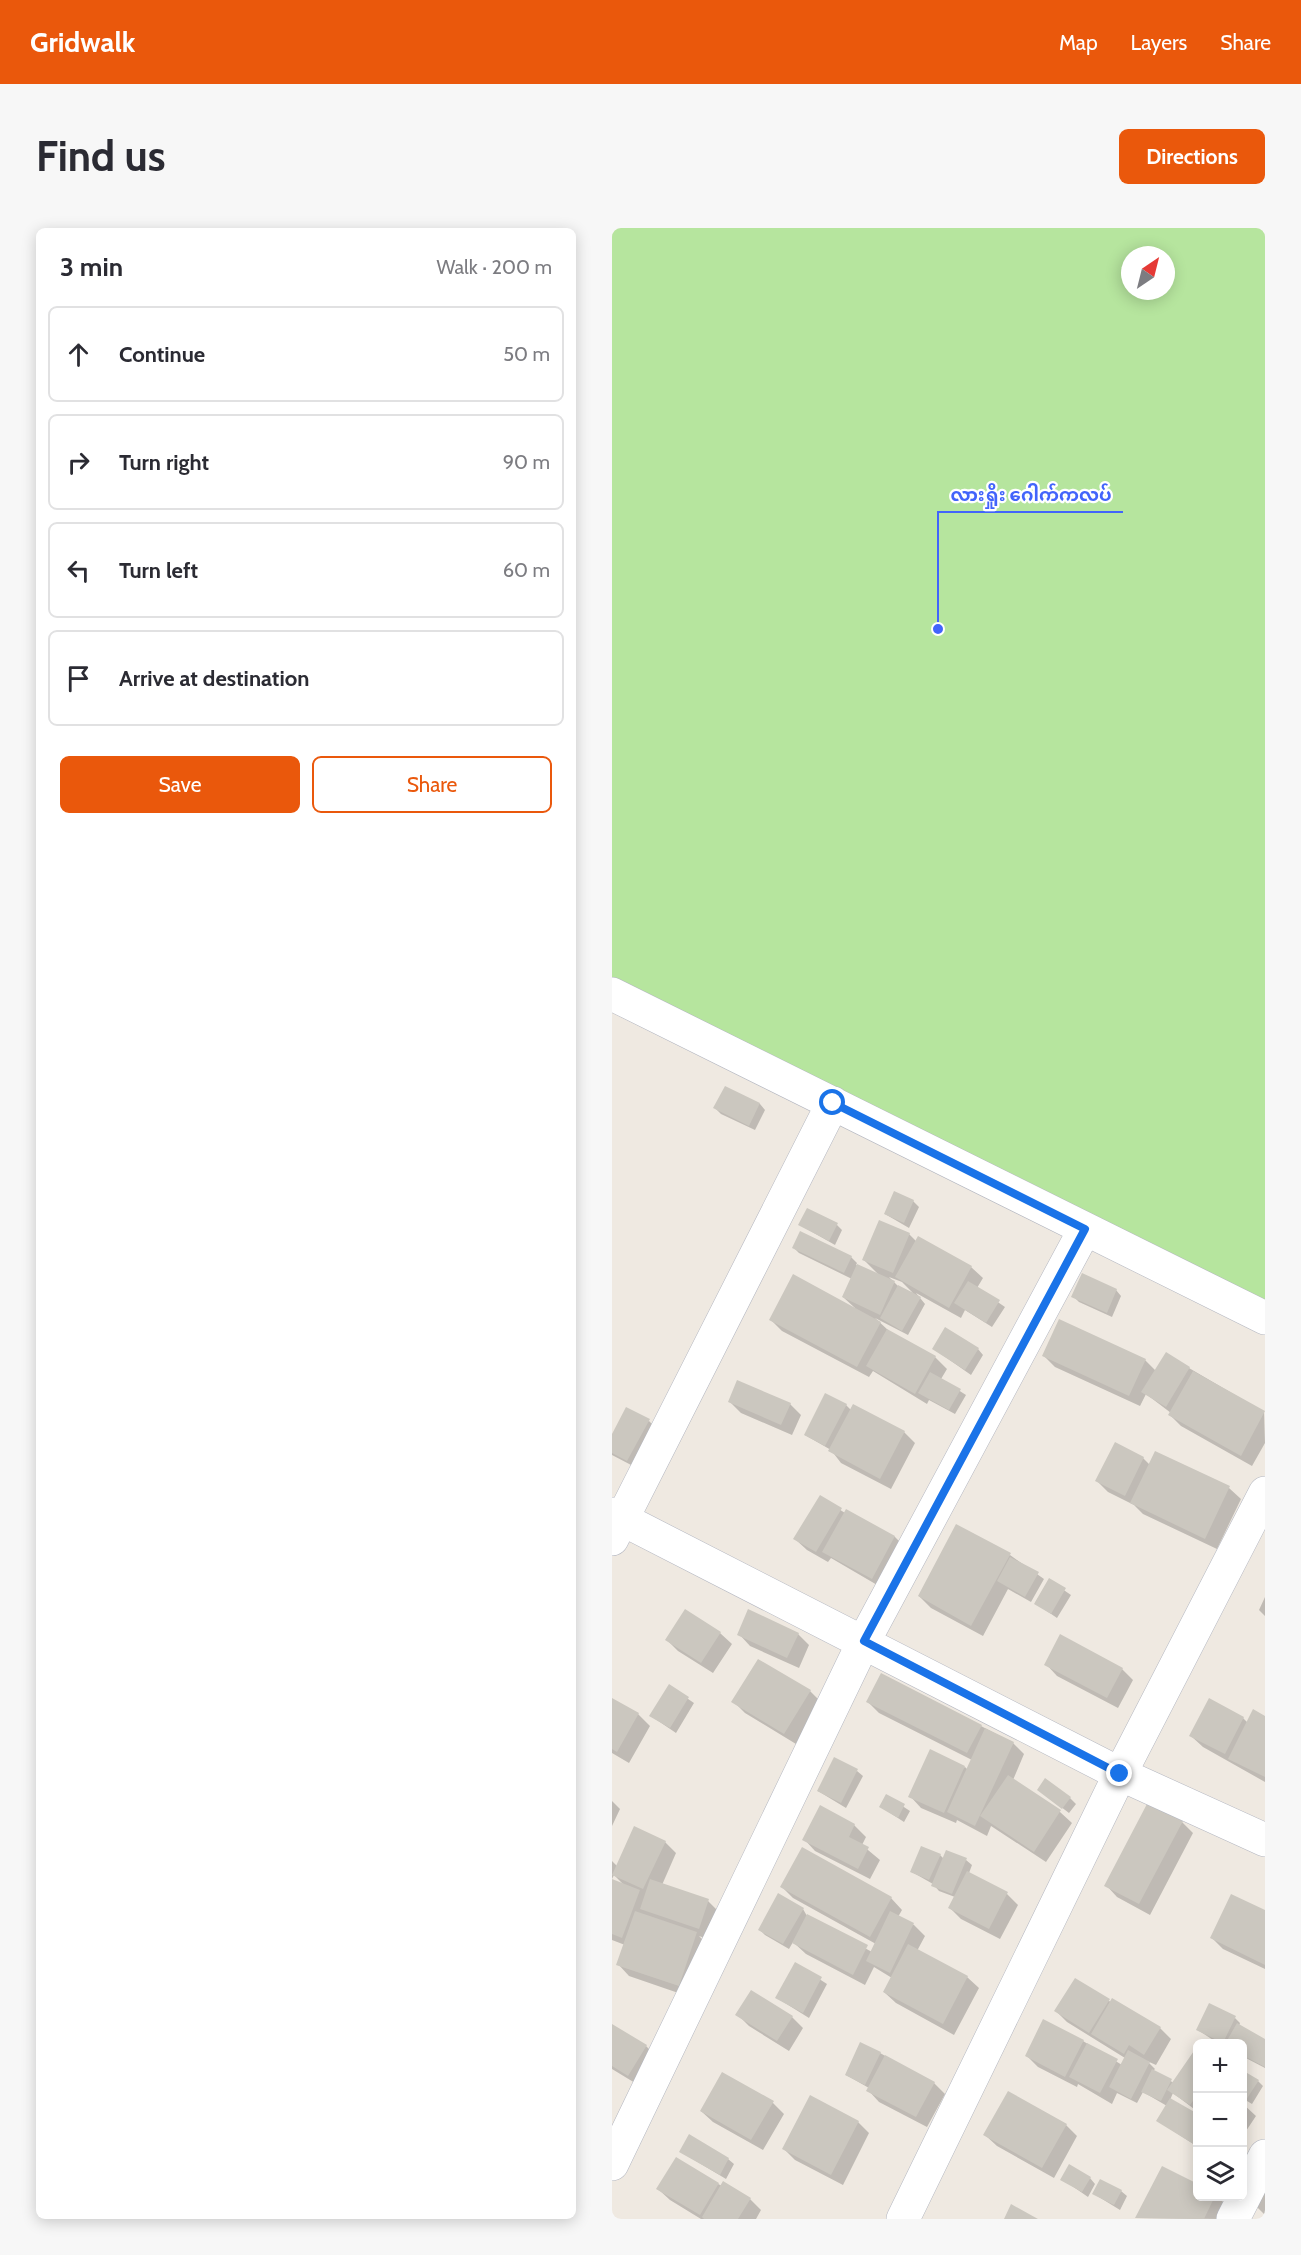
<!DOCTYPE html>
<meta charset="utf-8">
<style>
:root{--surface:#fff;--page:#f7f7f7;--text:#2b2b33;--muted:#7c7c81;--line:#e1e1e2;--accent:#ea580c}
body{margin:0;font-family:Cabin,"Noto Sans Myanmar",sans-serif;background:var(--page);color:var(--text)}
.controls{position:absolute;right:18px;bottom:18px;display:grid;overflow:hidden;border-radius:9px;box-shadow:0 3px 15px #0003}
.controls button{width:54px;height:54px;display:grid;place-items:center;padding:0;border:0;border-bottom:2px solid var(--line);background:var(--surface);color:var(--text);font:30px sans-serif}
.compass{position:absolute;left:509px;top:18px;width:54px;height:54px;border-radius:50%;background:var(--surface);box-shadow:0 3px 15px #0003;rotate:35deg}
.stop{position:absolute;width:18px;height:18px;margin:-14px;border:4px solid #1a73e8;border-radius:50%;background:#fff}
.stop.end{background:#1a73e8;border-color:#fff;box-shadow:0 2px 6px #0008}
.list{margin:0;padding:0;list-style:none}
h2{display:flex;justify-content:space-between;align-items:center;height:78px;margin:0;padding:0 24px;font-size:26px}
h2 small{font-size:20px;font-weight:400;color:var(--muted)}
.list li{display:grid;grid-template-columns:39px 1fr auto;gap:18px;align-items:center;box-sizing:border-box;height:96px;margin:0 12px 12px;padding:0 12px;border:2px solid var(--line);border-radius:9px}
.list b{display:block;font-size:22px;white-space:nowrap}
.list em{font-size:20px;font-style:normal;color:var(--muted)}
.actions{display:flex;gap:12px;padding:18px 24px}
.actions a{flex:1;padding:14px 0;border:2px solid var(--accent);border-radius:9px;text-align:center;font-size:21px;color:var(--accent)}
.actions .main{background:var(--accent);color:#fff}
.icon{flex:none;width:33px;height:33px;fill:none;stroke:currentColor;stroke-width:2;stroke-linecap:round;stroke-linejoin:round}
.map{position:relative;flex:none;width:653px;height:1991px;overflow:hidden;border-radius:9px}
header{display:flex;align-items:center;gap:36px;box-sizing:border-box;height:84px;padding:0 30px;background:var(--accent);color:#fff}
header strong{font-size:28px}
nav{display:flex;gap:33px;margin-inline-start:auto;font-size:21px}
.intro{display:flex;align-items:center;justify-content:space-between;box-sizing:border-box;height:144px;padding:0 36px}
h1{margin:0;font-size:42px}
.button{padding:15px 27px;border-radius:9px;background:var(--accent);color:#fff;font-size:21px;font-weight:700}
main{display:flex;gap:36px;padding:0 36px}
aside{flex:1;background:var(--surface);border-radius:9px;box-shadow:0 3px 15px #0003}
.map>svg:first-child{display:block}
.green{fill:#b6e59e;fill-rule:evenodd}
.shadow{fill:#0003;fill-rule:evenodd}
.building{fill:#cbc7bf}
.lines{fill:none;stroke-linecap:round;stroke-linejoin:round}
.minor-casing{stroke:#b4b7c1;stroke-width:34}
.minor{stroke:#fff;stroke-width:33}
.route{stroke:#1a73e8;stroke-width:8}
.leader{fill:none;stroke:#4264fb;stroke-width:2}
.callout-dot{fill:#4264fb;stroke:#fff;stroke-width:2}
.callout-label{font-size:18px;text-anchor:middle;font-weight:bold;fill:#4264fb;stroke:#fff;stroke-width:4.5;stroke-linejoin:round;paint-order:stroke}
</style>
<header>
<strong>Gridwalk</strong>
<nav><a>Map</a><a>Layers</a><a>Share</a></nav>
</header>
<div class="intro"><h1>Find us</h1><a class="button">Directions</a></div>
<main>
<aside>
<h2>3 min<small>Walk · 200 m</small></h2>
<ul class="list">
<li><svg class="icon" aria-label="ahead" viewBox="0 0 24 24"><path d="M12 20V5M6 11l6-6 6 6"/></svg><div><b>Continue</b></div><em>50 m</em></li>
<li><svg class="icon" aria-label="right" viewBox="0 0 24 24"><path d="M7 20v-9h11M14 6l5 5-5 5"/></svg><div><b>Turn right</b></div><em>90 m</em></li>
<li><svg class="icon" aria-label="left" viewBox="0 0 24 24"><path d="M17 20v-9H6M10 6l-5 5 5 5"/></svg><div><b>Turn left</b></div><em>60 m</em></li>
<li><svg class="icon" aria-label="arrive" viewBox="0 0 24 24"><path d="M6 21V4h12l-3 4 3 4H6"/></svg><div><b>Arrive at destination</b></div></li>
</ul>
<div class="actions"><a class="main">Save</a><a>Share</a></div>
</aside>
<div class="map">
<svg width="653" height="1991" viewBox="0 0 653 1991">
<rect width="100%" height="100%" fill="#efe9e1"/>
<!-- green -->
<path class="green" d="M0,0H653V1088L0,760ZM518,27H554V63H518Z"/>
<!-- shadow -->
<path class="shadow" d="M113,860L148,876L153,882L143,902L109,886L103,880Z
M301,973L307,979L297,1000L273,986Z
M188,997H225L230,1002L223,1017Z
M297,1006L304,1013L306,1010L359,1039L371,1050L365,1060L393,1079L380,1099L353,1082L349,1090L304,1065L313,1076L296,1107L263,1090L277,1103L323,1129L335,1141L329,1151L354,1167L343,1186L317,1172L315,1176L261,1143L257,1149L170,1103L159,1092L243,1080L231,1069L240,1051L187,1025L182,1020L239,1029L245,1035L244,1037L268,1048L252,1032ZM277,1049L290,1054L301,1065L286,1058Z
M504,1062L509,1068L500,1089L467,1074L461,1068Z
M322,1121H366L371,1127L359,1147Z
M432,1128L533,1132L544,1143L577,1140L652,1184L653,1215L640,1238L569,1198L558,1187L559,1185L534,1166L528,1178L443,1139Z
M118,1174L178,1176L189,1187L180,1207L129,1185Z
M234,1177L239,1182L292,1204L303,1215L279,1261L229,1235L219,1222L193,1207Z
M37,1193L42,1198L21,1238L0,1227V1209Z
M543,1225L617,1260L629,1271L605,1321L531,1286L522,1277L496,1264L485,1253L531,1230L538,1237Z
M208,1269L233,1285L283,1309L294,1320L272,1361L219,1330L216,1334L195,1322L183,1311Z
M398,1327L432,1351L419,1374L396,1361L371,1408L319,1380L307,1368Z
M437,1352L459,1367L445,1390L423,1375Z
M653,1369V1388L647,1382Z
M74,1383L108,1405L120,1416L101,1445L66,1423L55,1412Z
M127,1406H186L197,1417L187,1440L138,1418Z
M434,1436L510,1441L521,1452L506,1480L445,1448Z
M57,1458L82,1475L64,1505L39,1488Z
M198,1463L209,1474L184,1516L133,1485L121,1473Z
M0,1472L26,1486L38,1498L17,1535L0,1525Z
M256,1474L369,1498L401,1515L412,1526L401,1552L448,1584L460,1595L434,1634L379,1598L375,1608L345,1592L344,1595L309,1580L298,1568L353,1539L356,1542L360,1532L267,1485Z
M641,1483L653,1489V1554L591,1519L579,1508L631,1490L636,1495Z
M245,1543L251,1548L234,1580L206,1563Z
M427,1562L458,1570L464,1576L457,1585Z
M275,1568L298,1583L292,1594L269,1579Z
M0,1573L8,1581L0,1598Z
M570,1594L581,1605L538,1687L505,1669L494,1657Z
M242,1597L254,1609L250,1617L268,1632L258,1651L203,1623L192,1611Z
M53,1614L64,1625L50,1657L96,1673L107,1684L98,1712L87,1708L96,1717L78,1769L17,1748L6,1736L13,1717L0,1712V1653L13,1658L2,1647L0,1651V1633L6,1639Z
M328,1627L332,1631L354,1632L360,1637L357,1645L395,1666L406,1677L388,1711L349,1691L338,1680L343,1669L327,1663L321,1656L300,1644Z
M170,1659L279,1670L290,1682L286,1689L302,1697L313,1708L305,1723L355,1749L367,1760L342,1807L284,1775L272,1764L280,1750L262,1739L253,1757L194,1726L181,1714L177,1721L153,1707L148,1702L191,1681L195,1688L260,1724L264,1716L181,1670Z
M620,1668L653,1683V1741L611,1721L600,1710Z
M184,1736L215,1756L197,1790L165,1770Z
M497,1773L548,1800L559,1811L544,1837L535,1833L543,1841L541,1843L562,1855L586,1820V1884L561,1865L558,1872L586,1888V1919L546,1893L555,1878L531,1864L525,1875L505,1865L500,1876L466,1856L465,1859L426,1839L415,1828L471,1813L510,1837L513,1830L455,1794L444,1783Z
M125,1786L180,1789L191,1800L177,1823L137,1798Z
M623,1790L628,1795L627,1798L653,1812V1840L630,1828V1816H607L586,1802Z
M0,1797L34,1818L45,1829L28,1858L0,1841Z
M268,1825L322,1855L333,1866L315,1899L267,1874L256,1862L257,1860L234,1847Z
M646,1853L651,1858L640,1876L630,1870Z
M161,1875L172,1886L151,1922L101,1894L89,1883Z
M630,1875L644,1888L630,1909Z
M246,1894L257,1905L231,1957L183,1932L172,1921Z
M454,1897L465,1908L442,1950L385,1918L373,1907Z
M69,1924L116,1931L122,1936L114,1951Z
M478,1950L483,1956L476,1969L450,1951Z
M106,1956L138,1971L149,1982L144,1991H89L58,1972L46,1961Z
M653,1959V1987L644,1978Z
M509,1963L515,1968L508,1982L482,1966Z
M586,1968H605L615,1978L609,1991L525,1990Z"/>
<!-- building -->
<path class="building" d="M113,858L148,875L137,898L101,880Z
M282,963L302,972L292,995L272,986Z
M195,980L226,995L217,1013L186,997Z
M267,992L298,1005L281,1045L250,1032Z
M188,1003L240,1028L232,1045L180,1020Z
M306,1008L360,1038L337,1080L283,1049Z
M245,1036L283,1053L268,1087L230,1069Z
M470,1045L505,1061L495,1085L459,1069Z
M181,1046L269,1094L245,1139L157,1092Z
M356,1053L388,1072L374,1095L342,1075Z
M286,1057L309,1069L290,1103L268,1090Z
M447,1091L534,1131L517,1168L430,1128Z
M333,1099L367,1120L353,1142L320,1121Z
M275,1101L324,1128L303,1166L254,1138Z
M554,1124L578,1139L554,1179L529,1164Z
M581,1143L653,1183L629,1228L556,1187Z
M318,1144L349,1161L337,1182L306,1165Z
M125,1152L179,1175L169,1197L116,1174Z
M213,1165L235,1176L213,1218L192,1207Z
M241,1176L293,1203L268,1251L216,1223Z
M14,1179L38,1191L15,1233L0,1225V1206Z
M503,1214L532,1229L513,1268L483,1253Z
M543,1223L618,1258L593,1311L518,1275Z
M208,1267L230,1280L204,1324L181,1311Z
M234,1281L283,1308L260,1351L210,1324Z
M344,1296L399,1325L359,1398L306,1368Z
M398,1329L427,1344L413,1369L385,1353Z
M437,1350L454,1360L439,1386L422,1376Z
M73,1381L109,1404L89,1435L53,1412Z
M136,1381L187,1405L175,1430L125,1407Z
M448,1406L511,1440L495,1470L432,1437Z
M146,1431L199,1462L172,1506L119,1474Z
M269,1445L370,1497L355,1525L254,1474Z
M57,1456L77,1469L58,1500L37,1488Z
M0,1470L27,1485L5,1524L0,1521Z
M597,1470L632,1489L613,1526L577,1508Z
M641,1481L653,1488V1549L616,1531Z
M373,1500L402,1514L363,1598L335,1584Z
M318,1521L353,1538L332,1585L296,1569Z
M222,1529L246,1541L229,1575L205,1563Z
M396,1547L449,1582L422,1624L368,1588Z
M433,1550L459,1569L450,1581L425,1562Z
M274,1566L293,1576L286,1590L267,1579Z
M536,1574L571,1593L527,1676L492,1658Z
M208,1577L243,1596L237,1609L257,1619L246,1641L190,1612Z
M22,1598L54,1613L31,1661L0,1647Z
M309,1618L329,1626L317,1652L298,1644Z
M190,1619L280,1669L258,1709L168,1659Z
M334,1622L355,1630L340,1666L319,1658Z
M355,1643L396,1664L377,1701L336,1680Z
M0,1651L28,1662L10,1710L0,1706Z
M38,1651L97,1671L87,1701L28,1681Z
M166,1665L192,1680L171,1716L146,1702Z
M619,1666L653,1682V1737L598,1710Z
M23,1683L85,1704L67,1758L4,1737Z
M278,1683L302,1695L278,1745L254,1733Z
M195,1686L256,1717L241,1747L180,1715Z
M296,1716L356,1748L331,1796L271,1764Z
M183,1734L210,1749L191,1785L163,1770Z
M463,1750L498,1771L477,1805L442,1783Z
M139,1762L181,1788L165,1813L123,1787Z
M500,1770L549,1799L532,1827L517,1817L512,1826L479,1806Z
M597,1775L624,1788L611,1815L584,1802Z
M431,1791L472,1812L453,1849L413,1828Z
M625,1795L653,1811V1839L630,1827V1816H613Z
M0,1796L35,1817L16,1848L0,1838Z
M248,1814L269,1824L253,1857L233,1847Z
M475,1815L506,1831L488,1865L457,1849Z
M586,1817V1866L578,1877L555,1862Z
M516,1822L538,1834L519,1871L497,1859Z
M273,1827L323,1854L304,1889L254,1863Z
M540,1841L560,1851L549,1873L529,1864Z
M630,1842L647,1852L634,1872L630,1870Z
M110,1844L162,1873L139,1912L88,1883Z
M396,1863L455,1896L430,1940L371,1907Z
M198,1867L247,1893L219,1947L170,1921Z
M558,1870L586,1886V1912L583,1917L544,1893Z
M77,1906L117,1930L108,1947L67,1924Z
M64,1929L107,1955L88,1987L44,1961Z
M457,1936L479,1949L470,1964L448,1952Z
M550,1938L586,1956V1968H603L592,1991L523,1990Z
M488,1951L510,1962L502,1977L480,1966Z
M111,1953L139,1970L126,1991H92L90,1989Z
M399,1976L426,1991H392Z"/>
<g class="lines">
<!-- minor casing -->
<g class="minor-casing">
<path id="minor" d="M0,766L653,1090
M0,1286L508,1546L653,1612
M0,1311L221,875
M0,1936L252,1413L473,1001
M291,1991L508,1546L653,1265
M621,1991L653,1928"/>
</g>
<!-- minor -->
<use href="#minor" class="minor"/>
</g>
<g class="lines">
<!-- route -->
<path class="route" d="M221,875L473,1001L252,1413L508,1546"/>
</g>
<!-- callouts -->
<path class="leader" d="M326 401L326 284H511"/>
<circle class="callout-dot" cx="326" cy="401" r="6"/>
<g class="callout-label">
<text x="419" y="273">လားရှိုး ဂေါက်ကလပ်</text>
</g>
</svg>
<div class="controls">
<button>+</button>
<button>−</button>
<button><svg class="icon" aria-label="layers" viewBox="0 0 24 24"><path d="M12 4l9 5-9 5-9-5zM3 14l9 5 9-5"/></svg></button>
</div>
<svg class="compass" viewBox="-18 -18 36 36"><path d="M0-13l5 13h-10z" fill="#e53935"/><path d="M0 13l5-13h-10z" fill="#7c7c81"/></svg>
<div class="stop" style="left:221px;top:875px"></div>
<div class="stop end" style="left:508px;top:1546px"></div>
</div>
</main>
